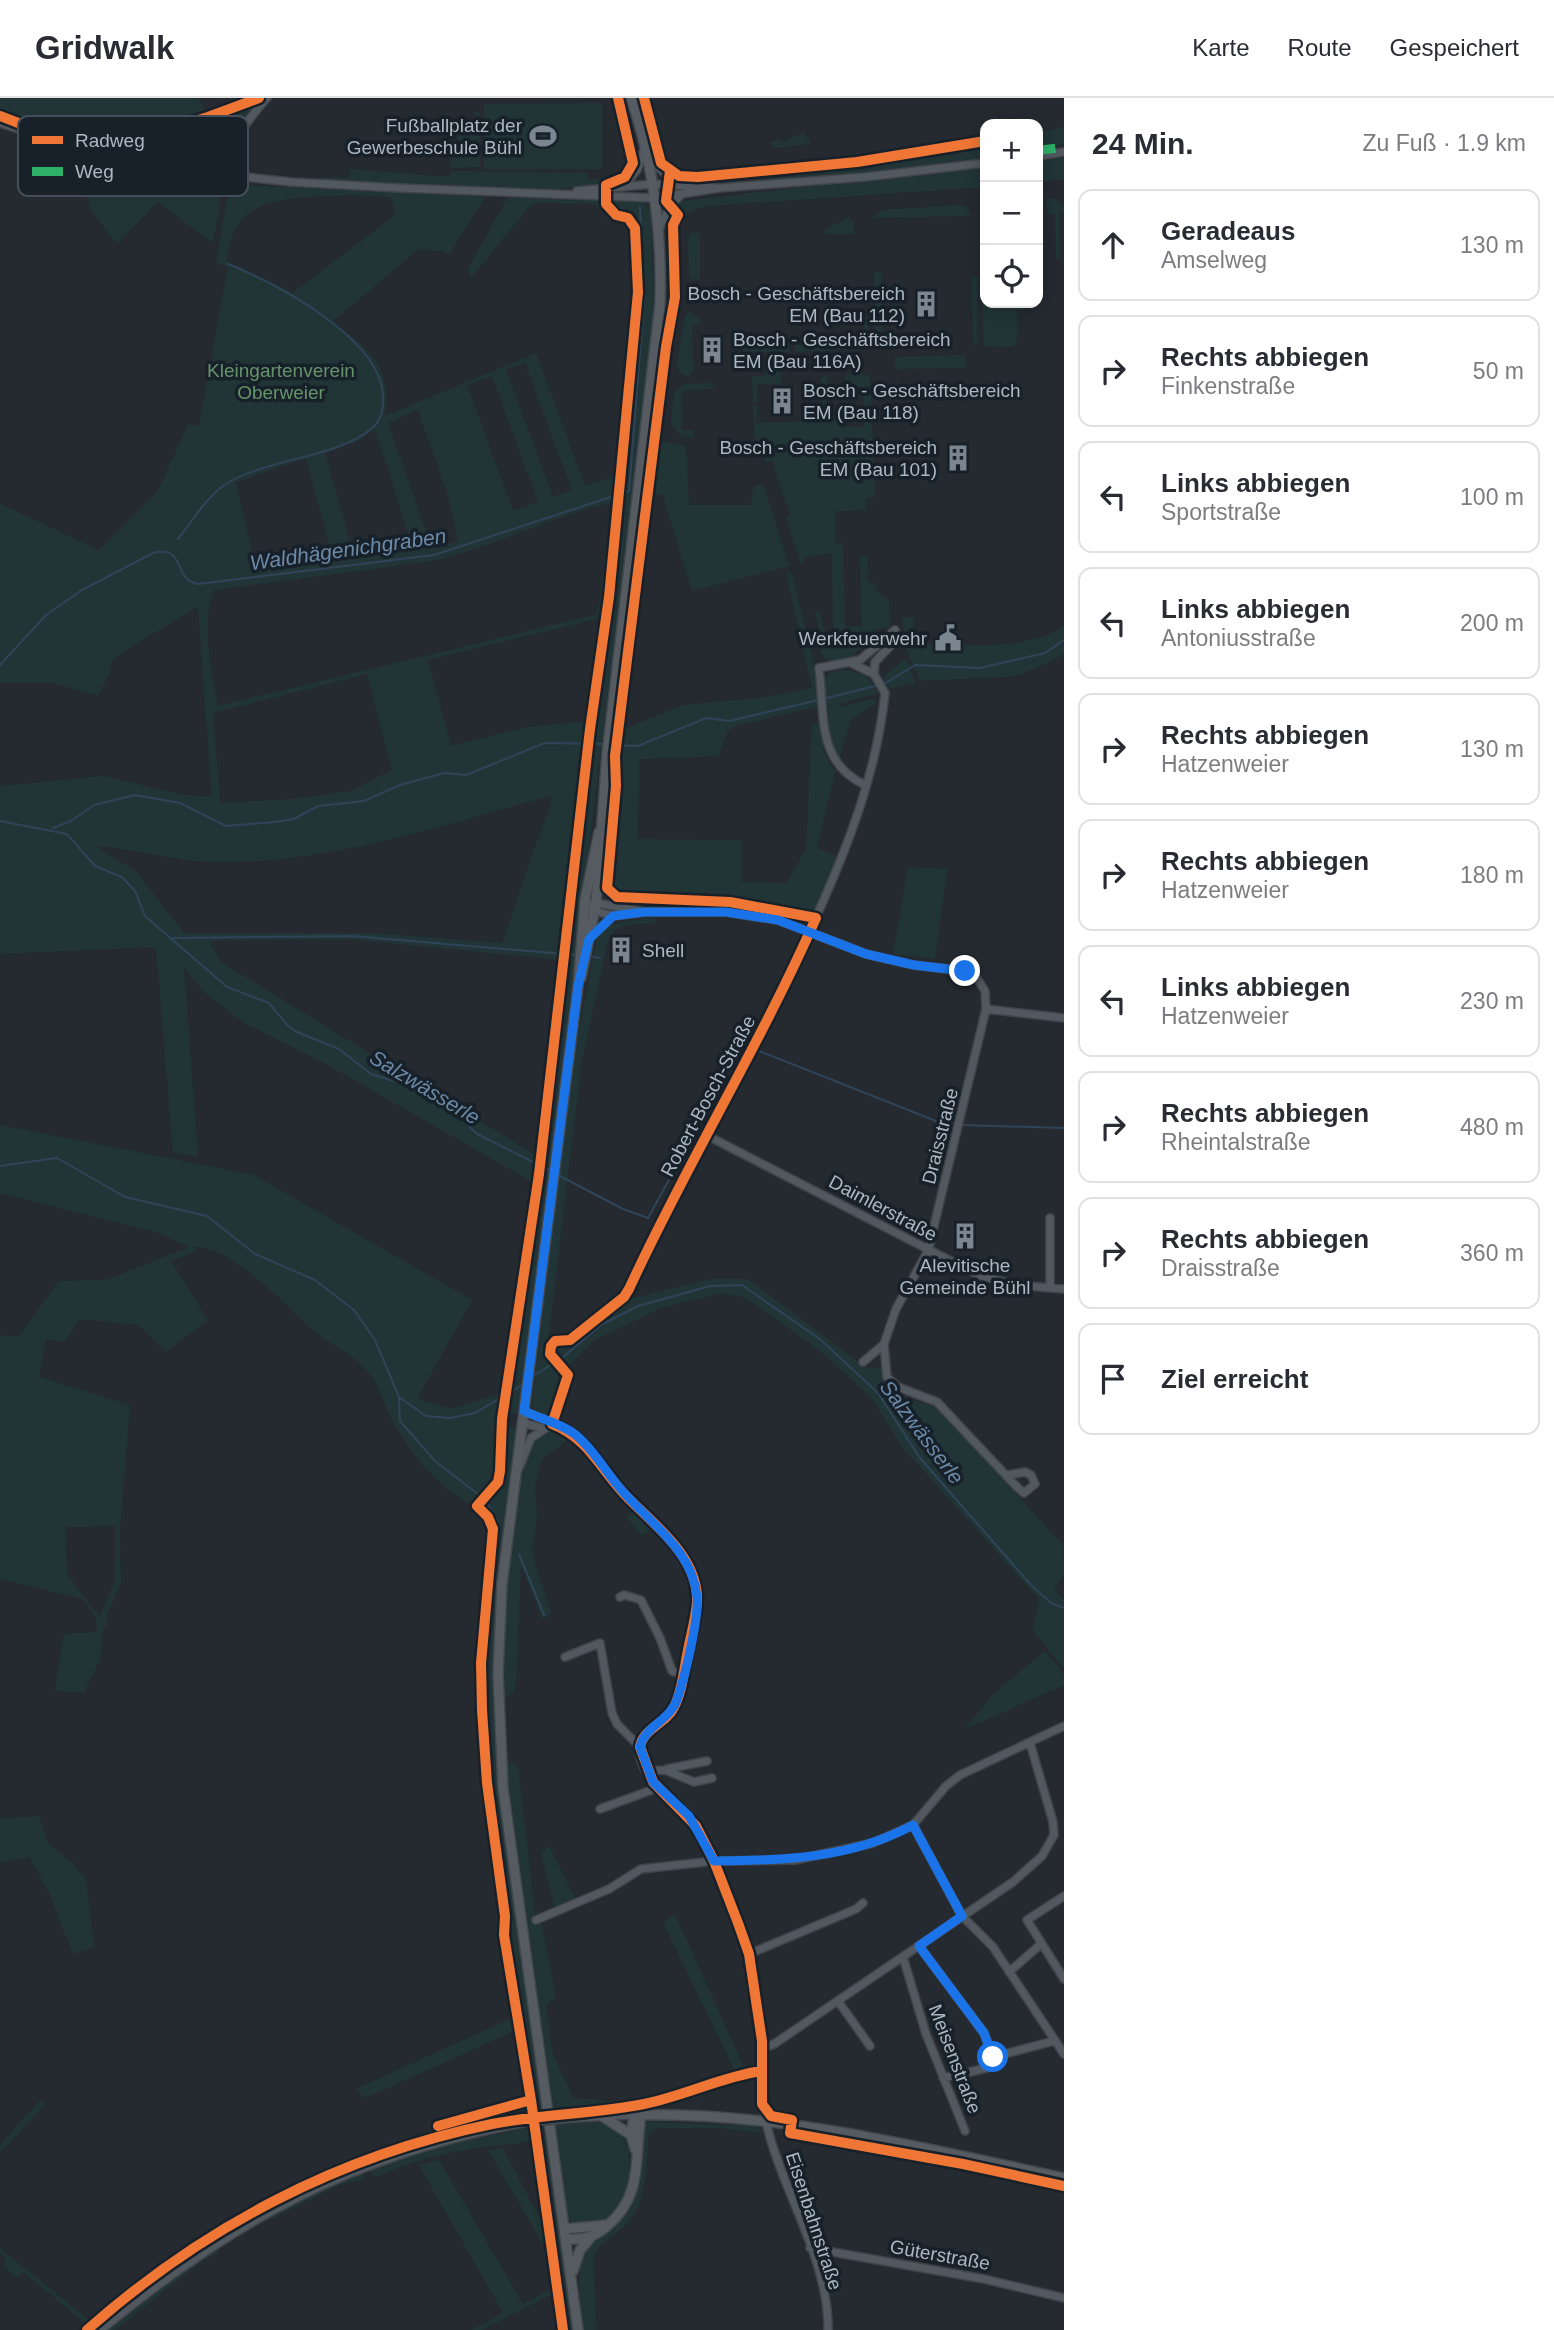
<!DOCTYPE html>
<html lang="de">
<meta charset="utf-8">
<style>
:root{--surface:#fff;--page:#f2f2f3;--text:#2b2b33;--muted:#7c7c81;--line:#e1e1e2}
body{margin:0;font-family:Arial,sans-serif;background:var(--page);color:var(--text)}
.controls{position:absolute;right:21px;top:21px;display:grid;overflow:hidden;border-radius:14px;box-shadow:0 4px 18px #0003}
.controls button{width:63px;height:63px;display:grid;place-items:center;padding:0;border:0;border-bottom:2px solid var(--line);background:var(--surface);color:var(--text);font:35px sans-serif}
.stop{position:absolute;width:21px;height:21px;margin:-16px;border:5px solid #1a73e8;border-radius:50%;background:#fff}
.stop.end{background:#1a73e8;border-color:#fff;box-shadow:0 2px 7px #0008}
.list{margin:0;padding:0;list-style:none}
h2{display:flex;justify-content:space-between;align-items:center;height:91px;margin:0;padding:0 28px;font-size:30px}
h2 small{font-size:23px;font-weight:400;color:var(--muted)}
.list li{display:grid;grid-template-columns:46px 1fr auto;gap:21px;align-items:center;box-sizing:border-box;height:112px;margin:0 14px 14px;padding:0 14px;border:2px solid var(--line);border-radius:14px}
.list b{display:block;font-size:26px;white-space:nowrap}
.list p{margin:0;font-size:23px;white-space:nowrap;color:var(--muted)}
.list em{font-size:23px;font-style:normal;color:var(--muted)}
.icon{flex:none;width:38px;height:38px;fill:none;stroke:currentColor;stroke-width:2;stroke-linecap:round;stroke-linejoin:round}
.map{position:relative;flex:none;width:1064px;height:2232px;overflow:hidden}
header{display:flex;align-items:center;gap:42px;box-sizing:border-box;height:98px;padding:0 35px;background:var(--surface);border-bottom:2px solid var(--line)}
header strong{font-size:33px}
nav{display:flex;gap:38px;margin-inline-start:auto;font-size:24px}
main{display:flex}
aside{flex:1;background:var(--surface)}
.map>svg:first-child{display:block}
.green{fill:#213536;fill-rule:evenodd}
.lines{fill:none;stroke-linecap:round;stroke-linejoin:round}
.stream{stroke:#304459;stroke-width:2}
.minor-casing{stroke:#404449;stroke-width:10}
.major-casing{stroke:#40474d;stroke-width:12}
.minor{stroke:#52585f;stroke-width:7}
.major{stroke:#555b61;stroke-width:9}
.minor-bridge-casing{stroke:#404449;stroke-width:10;stroke-linecap:butt}
.minor-bridge{stroke:#52585f;stroke-width:7}
.quiet{stroke:#2db169;stroke-width:9;stroke-dasharray:18 9;stroke-linecap:butt}
.cycleway-casing{stroke:#18212a;stroke-width:15}
.cycleway{stroke:#f07635;stroke-width:10}
.route{stroke:#1a73e8;stroke-width:9}
.labels{text-anchor:middle;dominant-baseline:central;stroke-width:7;stroke-linejoin:round;paint-order:stroke}
.poi-label{font-size:19px;fill:#abb7c3;stroke:#18212a;text-anchor:end}
.park-label{font-size:19px;fill:#64936a;stroke:#18212a}
.street-label{font-size:19px;fill:#abb7c3;stroke:#18212a}
.water-label{font-size:21px;font-style:italic;fill:#6b8aa8;stroke:#18212a}
.key{fill:#18212a;stroke:#444e58;stroke-width:2}
.key-label{font-size:19px;fill:#abb7c3}
</style>
<header>
<strong>Gridwalk</strong>
<nav><a>Karte</a><a>Route</a><a>Gespeichert</a></nav>
</header>
<main>
<div class="map">
<svg width="1064" height="2232" viewBox="0 0 1064 2232">
<rect width="100%" height="100%" fill="#242a30"/>
<!-- green -->
<path class="green" d="M0,0H199L208,18L122,43C81,40 39,31 0,17Z
M261,2L246,20L226,63L218,72L157,64L123,56L128,46Z
M602,5V71H484V6Z
M474,14H480V69L451,70L450,59L458,58V22H474Z
M1064,29V46L1043,51L1038,47V35Z
M804,34L811,46L774,50L769,45L778,41L781,45Z
M985,44V61L812,80L693,83L671,78L672,75L694,81L843,67Z
M57,49L167,76L213,82L222,93L213,145L158,104L117,146L93,115L73,62L55,55Z
M1064,60V82L1038,84V63Z
M985,68V89L707,108C692,111 680,117 675,133L680,200L658,342L686,348L689,407H751L753,389L760,386L764,389L789,468L692,493L663,397L649,395L676,203V117L673,120L675,199L664,250L615,641L661,241L671,189L670,117L672,113L676,116L675,109L683,103Z
M350,71L450,79V73L587,75V81H607L598,89L538,92L321,83V79L350,80Z
M242,87L485,99L449,157L440,153L419,151L332,224C371,252 391,267 385,318L536,255L585,388L618,377L605,519L428,562L451,648L527,629L589,623L560,862L348,841L209,843L221,864L537,1058L534,1085L326,966L245,925L207,897L184,870L198,1059L173,1054L156,849L0,856V688L104,678L183,697L212,699L198,509L129,550L111,564L110,574L98,598L53,585H0V406L99,452L158,393L188,326L199,328L228,168L239,172L216,165L227,101L231,93ZM349,97L390,99L396,116L293,195L227,163C233,92 294,101 349,97ZM525,265L572,392L553,399L506,272ZM492,278L538,404L513,413L467,287ZM418,312L449,400L458,444L256,473L236,384L306,360L333,461L354,458L325,355L360,342L375,331L413,450L431,448L388,325ZM611,405L598,516L218,608C211,580 201,517 214,492L432,463C493,449 549,419 611,405ZM367,576L392,672L351,693L293,701L220,705L213,615ZM550,698L552,701L502,845L373,835H184L137,774L96,748C134,750 172,763 212,764C331,766 437,728 550,698Z
M507,100L600,102L614,119L593,106L537,105L530,108L471,180L468,171Z
M1046,101H1057L1064,109V114H1059L1060,160H1056L1055,117L1048,116Z
M615,102L643,104L651,114L654,221L534,1196L517,1315L508,1318L506,1312L541,1082L596,598L614,477L639,219L636,127L631,119L633,113L625,111L619,115L611,111V105Z
M959,107L968,110L970,118L874,120L882,112Z
M848,119L854,124V136H825V132Z
M691,135H700V182L690,181L689,178L688,140Z
M881,174L882,234H875L874,174Z
M985,174V205H995L996,209H1023V212H1017V242L1013,249L984,248L982,178Z
M971,178H977V244L974,250Z
M692,214L693,219H700V227H692L693,272L689,279L680,275L677,267L684,222L687,215Z
M860,219H869L870,246L866,251L795,254V247L827,246L826,243L795,244V240L864,238V223Z
M789,240V254L743,255V241Z
M965,257L966,270L895,271V259Z
M770,261H780L781,286H757V305H753L752,278H765Z
M846,276H865L870,279L875,399L866,400V412L835,413V445H843L845,529L862,528L860,458H867L868,484L875,485L877,493L889,503L890,530L878,531L870,536V543L854,556L858,559L834,564L825,561L820,553L822,544L815,514L819,512L825,536H833L832,455L803,460L804,465L801,466L785,419L790,417L773,366L774,362L766,364L754,337L753,307H758L756,325L813,323V307H816L818,323H821V310H824L820,281L827,277L826,322H838L839,329H864V289H846Z
M684,286L711,285L716,290L681,293L682,332H693V340L680,338L671,325L674,294Z
M791,474L811,552L819,608L736,628L728,633L718,658L639,661L638,741L742,742L741,784L786,785L806,751L812,627L816,625L822,630L823,653L835,673L817,750L838,759L817,811L813,818L737,802L612,795L610,784L620,633L683,607L759,600L812,590L786,475Z
M913,519L914,545C960,546 1023,555 1064,528V555L1052,563L1016,578L920,583L906,550L902,520Z
M904,561L908,564L915,585L889,591L883,579Z
M845,571L865,577L879,595L839,606L840,609L875,600L876,605L850,623L839,662L831,643L825,582L831,574Z
M908,769L947,771L935,861L893,856Z
M653,819L656,825C638,826 618,824 608,842L581,966L548,1244L551,1245L546,1253L564,1281L552,1317L548,1319L538,1316L532,1307L569,985L597,840L611,826Z
M0,1027L254,1077L472,1202L417,1301L451,1311L503,1295L497,1380L491,1390L471,1406C439,1392 408,1352 392,1322C384,1307 381,1291 371,1278C357,1257 331,1248 313,1232C287,1209 229,1145 192,1149L196,1153L171,1163L208,1222L166,1254L138,1227L79,1221L65,1244L46,1241L39,1279L130,1307L120,1431L121,1484L105,1523L109,1525L102,1533L100,1562L84,1595L55,1593L64,1536L97,1534L96,1520L83,1501L0,1481V1237L19,1238L59,1183L106,1182L189,1149L159,1135L0,1095ZM115,1428V1482L100,1519L67,1477L65,1429Z
M711,1181H748L865,1269L883,1270L889,1289L898,1296L936,1310L943,1316L1063,1447L1064,1476L1054,1492L1064,1502V1571L1033,1533L1039,1501L902,1349L874,1303L823,1255L746,1200L722,1195L661,1210L594,1242L566,1271L553,1258V1249L570,1244L628,1201Z
M508,1326L516,1331C505,1442 490,1550 497,1661L542,2016H535L507,1838L485,1630L484,1562L495,1433L494,1424L484,1406L502,1380L504,1335Z
M549,1333L568,1336L579,1344L655,1428L642,1438L627,1420L632,1415L569,1341L542,1361L535,1387L537,1419L532,1455L551,1515L543,1522L521,1467L516,1581L514,1593L506,1600L502,1596L507,1490L521,1379L531,1346L541,1335Z
M1045,1553L1064,1576V1587L965,1631L993,1596Z
M513,1664L518,1669L536,1825L541,1824L556,1900L546,1907L552,1953L573,2000L642,2006L554,2014L506,1665Z
M39,1718L47,1745L73,1765L86,1782L94,1849L73,1856L49,1795L29,1759L0,1765V1721Z
M549,1748L577,1803L555,1811L541,1754Z
M675,1816L746,1974L737,1977L663,1825Z
M516,1918L519,1931L365,2000L356,1991Z
M40,2002L46,2006L0,2055V2047Z
M527,2006L531,2016L430,2040L365,2061L366,2056L370,2053L472,2019Z
M576,2023C590,2024 607,2023 618,2033C639,2052 630,2115 602,2125C594,2127 582,2126 574,2127L567,2117L554,2027Z
M649,2024L755,2028L765,2035L717,2030H656L649,2035L646,2077L639,2108L627,2126L599,2149L593,2161L596,2232H584C579,2198 570,2160 601,2138C615,2128 628,2118 634,2103C643,2081 640,2051 641,2027Z
M543,2029L574,2232H564L537,2030Z
M526,2030H534L535,2037C526,2048 507,2046 494,2048C454,2052 413,2062 377,2079L371,2076L372,2070L446,2047Z
M503,2050L539,2119H546L551,2160L488,2052Z
M439,2062L523,2206L554,2189L555,2195L482,2232H471L503,2215L419,2067Z
M359,2066L274,2108L219,2140L215,2139L277,2101Z
M360,2076L365,2078L363,2082L343,2085L223,2145L295,2104Z
M208,2143L210,2145L101,2229L96,2228L137,2193Z
M0,2150L11,2159L93,2225L89,2228L23,2174L18,2180L3,2168L7,2161L0,2155Z
M216,2151L219,2155L205,2161L115,2232H108L193,2164Z"/>
<g class="lines">
<!-- stream -->
<path class="stream" d="M178,441C191,425 205,401 223,388C264,360 335,361 371,331C380,324 383,315 383,303C387,243 277,186 228,166
M0,567L46,517L82,492L153,455C187,447 172,482 198,486L434,457L629,393L644,203L640,109
M884,586L915,567L980,570L1045,555L1064,542
M823,601L879,587
M611,647L638,648L706,620L729,623L818,602
M0,723L67,736L95,768L122,779L135,793L145,818L227,889L269,905L288,928L297,934L339,951L371,976L400,985L464,1023L477,1036L551,1073
M53,730L71,723L94,707L135,697L180,705L226,728L275,724L294,721L318,708L364,703L400,687L444,675L466,677L545,645L606,646
M173,840L352,838L576,857
M588,858L600,860
M754,951L936,1023L955,1026
M960,1027L1064,1030
M0,1068L57,1060L125,1099L207,1118L255,1156L315,1182L354,1212L375,1242L399,1299L426,1318L450,1320L475,1315L524,1286
M556,1076L623,1111L648,1120L692,1040L737,941L749,948
M533,1278L562,1260L601,1227L638,1208L710,1188L742,1187L821,1242L878,1295L920,1360L1031,1487L1051,1505L1064,1510
M399,1299L400,1323L435,1363L478,1396
M487,1405L498,1423
M519,1456L544,1517"/>
<!-- minor casing -->
<g class="minor-casing">
<path id="minor" d="M0,25L79,50L173,71L291,84L399,90L655,100L719,90L865,79L985,65
M1038,58L1064,54
M648,60L668,78L683,84
M228,78C225,50 249,20 267,0
M625,87L637,72L645,49
M577,93L653,86L715,90
M659,131L670,108L680,98
M874,576L875,564L894,544L895,533
M865,687C816,664 825,617 819,570L860,562L895,532
M584,807L596,805L640,813
M592,812L613,818L644,814H726L778,822L866,856L913,867L965,873L977,880L985,893L986,911L928,1153L896,1211L884,1246L887,1279L898,1289L937,1304L1018,1390L1024,1395L1035,1386L1031,1377L1025,1374L1008,1377
M589,841L613,818
M986,911L1064,920
M708,1038L978,1177L1016,1187L1064,1191
M1050,1189V1120
M629,1191C688,1064 761,945 817,817C849,746 877,673 885,595L874,576L851,565
M863,1264L884,1246
M524,1313L567,1331L581,1342L626,1398L662,1431L692,1478L698,1502L678,1599L665,1621L642,1640C629,1675 671,1696 689,1717C699,1730 708,1749 715,1764C740,1822 760,1885 763,1949C764,1976 760,2001 767,2028C783,2095 829,2162 828,2232
M523,1325L542,1330
M519,1370L531,1340L552,1326
M620,1499L624,1497L641,1502L660,1540L672,1573L683,1577
M565,1559L600,1545L612,1615L617,1626L640,1649
M667,1671L707,1663
M647,1673L665,1672L694,1684L712,1680
M600,1711L657,1690
M913,1727L962,1818L993,1849L1064,1956
M1064,1798L1027,1822L1064,1881
M536,1822L609,1791L641,1771L714,1763L795,1762L873,1745L913,1727L946,1688L960,1677L1064,1628
M919,1848L984,1935L993,1959
M749,1856L856,1811L863,1805
M903,1859L926,1936L965,2033
M1009,1874L1041,1846
M838,1903L870,1948
M763,1950L774,1946L1013,1784L1042,1758L1054,1737L1053,1724L1030,1645
M943,1980L987,1970L993,1959L1054,1943
M575,2020L634,2017
M810,2150L984,2181L1064,2200
M101,2232C234,2122 353,2057 524,2025"/>
</g>
<!-- major casing -->
<g class="major-casing">
<path id="major" d="M581,880L596,805L607,656L660,206C662,136 654,67 631,0
M602,2018L631,2037
M635,2051L631,2037L634,2017C778,2013 924,2050 1064,2080
M565,2131L606,2127
M567,2141C583,2142 595,2139 607,2128C644,2097 634,2060 641,2017
M573,2173L580,2152L591,2139
M578,2232L503,1690L498,1575L502,1486L578,888L585,802L599,734"/>
</g>
<!-- minor -->
<use href="#minor" class="minor"/>
<!-- major -->
<use href="#major" class="major"/>
<!-- minor-bridge casing -->
<g class="minor-bridge-casing">
<path id="minor-bridge" d="M524,2025L575,2020"/>
</g>
<!-- minor-bridge -->
<use href="#minor-bridge" class="minor-bridge"/>
<!-- quiet -->
<path class="quiet" d="M1038,50L1042,52L1064,49"/>
<!-- cycleway casing -->
<g class="cycleway-casing">
<path id="cycleway" d="M644,0L661,65L679,78L698,79L857,64L985,43
M0,18L26,28L122,45L208,19L259,0
M670,73L666,103L678,117L673,127L675,199L666,249L615,658L616,688L607,790L617,799L730,804L816,820C760,947 687,1065 629,1191L624,1199L570,1242L555,1243L551,1248L550,1256L568,1277L552,1326C589,1340 601,1373 628,1400C655,1427 699,1460 697,1504C696,1520 691,1536 688,1552C684,1570 683,1592 674,1609C666,1626 643,1630 640,1649L653,1684L696,1728L714,1763L738,1825L749,1856L762,1943V2006L771,2018L792,2022L790,2035L963,2066L1064,2088
M438,2028L531,2002
M87,2232C203,2129 340,2057 492,2026C543,2016 594,2016 644,2006C684,1998 721,1979 761,1973
M563,2232L531,2002L504,1837L505,1818L487,1685L482,1612L481,1565L493,1431L488,1419L477,1408L498,1384L500,1373L502,1321L539,1076L590,631L609,499L638,194L635,130L628,120L616,117L606,106V87L625,79L633,65L618,0"/>
</g>
<!-- cycleway -->
<use href="#cycleway" class="cycleway"/>
</g>
<g class="lines">
<!-- route -->
<path class="route" d="M965,873L914,867L866,856L778,822L726,814H644L613,818L589,841L578,888L524,1313C541,1321 563,1326 577,1338C596,1354 608,1378 625,1396C653,1427 693,1454 697,1499C699,1520 685,1578 678,1599C671,1623 644,1628 640,1649L653,1684L689,1718L714,1763C784,1762 850,1761 913,1727L962,1818L919,1848L984,1935L993,1959"/>
</g>
<!-- icons -->
<defs>
<g id="stadium-bare" transform="scale(2.1)"><path d="M0-5a6.5 5 0 1 0 0 10a6.5 5 0 1 0 0-10ZM-3.5-1.8h7v3.6h-7Z" fill="#7c8690" stroke="#18212a" stroke-width="2.5" paint-order="stroke"/></g>
<g id="building-bare" transform="scale(2.1)"><path d="M-4-6H4V6H1V3H-1V6H-4ZM-2.5-4.3h1.7v1.8h-1.7ZM.8-4.3h1.7v1.8H.8ZM-2.5-1h1.7V.8h-1.7ZM.8-1h1.7V.8H.8Z" fill="#7c8690" stroke="#18212a" stroke-width="2.5" paint-order="stroke"/></g>
<g id="civic-bare" transform="scale(2.1)"><path d="M-.6-6.5H3V-4.5H.6V-3L4-1V1h2V6H-6V1h2V-1L-.6-3ZM-1.2 2.5V6h2.4V2.5Z" fill="#7c8690" stroke="#18212a" stroke-width="2.5" paint-order="stroke"/></g>
</defs>
<g fill-rule="evenodd">
<use href="#stadium-bare" x="543" y="38"/>
<use href="#building-bare" x="926" y="206"/>
<use href="#building-bare" x="712" y="252"/>
<use href="#building-bare" x="782" y="303"/>
<use href="#building-bare" x="958" y="360"/>
<use href="#civic-bare" x="948" y="540"/>
<use href="#building-bare" x="621" y="852"/>
<use href="#building-bare" x="965" y="1138"/>
</g>
<g class="labels">
<!-- poi labels -->
<g class="poi-label">
<text x="522" y="27">Fußballplatz der<tspan x="522" dy="22">Gewerbeschule Bühl</tspan></text>
<text x="905" y="195">Bosch - Geschäftsbereich<tspan x="905" dy="22">EM (Bau 112)</tspan></text>
<text x="733" y="241" text-anchor="start">Bosch - Geschäftsbereich<tspan x="733" dy="22">EM (Bau 116A)</tspan></text>
<text x="803" y="292" text-anchor="start">Bosch - Geschäftsbereich<tspan x="803" dy="22">EM (Bau 118)</tspan></text>
<text x="937" y="349">Bosch - Geschäftsbereich<tspan x="937" dy="22">EM (Bau 101)</tspan></text>
<text x="927" y="540">Werkfeuerwehr</text>
<text x="642" y="852" text-anchor="start">Shell</text>
<text x="965" y="1167" text-anchor="middle">Alevitische<tspan x="965" dy="22">Gemeinde Bühl</tspan></text>
</g>
<!-- park labels -->
<g class="park-label">
<text x="281" y="272">Kleingartenverein<tspan x="281" dy="22">Oberweier</tspan></text>
</g>
<!-- street labels -->
<g class="street-label">
<text transform="translate(708 998) rotate(-62)">Robert-Bosch-Straße</text>
<text transform="translate(940 1038) rotate(-76)">Draisstraße</text>
<text transform="translate(883 1110) rotate(28)">Daimlerstraße</text>
<text transform="translate(955 1961) rotate(69)">Meisenstraße</text>
<text transform="translate(814 2123) rotate(72)">Eisenbahnstraße</text>
<text transform="translate(940 2157) rotate(10)">Güterstraße</text>
</g>
<!-- water labels -->
<g class="water-label">
<text transform="translate(348 451) rotate(-8)">Waldhägenichgraben</text>
<text transform="translate(425 989) rotate(31)">Salzwässerle</text>
<text transform="translate(922 1334) rotate(53)">Salzwässerle</text>
</g>
</g>
<!-- legend -->
<rect x="18" y="18" width="230" height="80" rx="10" class="key"/>
<rect x="32" y="38" width="31" height="8" fill="#f07635"/>
<rect x="32" y="69" width="31" height="9" fill="#2db169"/>
<g class="key-label">
<text x="75" y="49">Radweg</text>
<text x="75" y="80">Weg</text>
</g>
</svg>
<div class="controls">
<button>+</button>
<button>−</button>
<button><svg class="icon" aria-label="locate" viewBox="0 0 24 24"><circle cx="12" cy="12" r="6"/><path d="M12 2v4M12 18v4M2 12h4M18 12h4"/></svg></button>
</div>
<div class="stop" style="left:993px;top:1959px"></div>
<div class="stop end" style="left:965px;top:873px"></div>
</div>
<aside>
<h2>24 Min.<small>Zu Fuß · 1.9 km</small></h2>
<ul class="list">
<li><svg class="icon" aria-label="ahead" viewBox="0 0 24 24"><path d="M12 20V5M6 11l6-6 6 6"/></svg><div><b>Geradeaus</b><p>Amselweg</p></div><em>130 m</em></li>
<li><svg class="icon" aria-label="right" viewBox="0 0 24 24"><path d="M7 20v-9h11M14 6l5 5-5 5"/></svg><div><b>Rechts abbiegen</b><p>Finkenstraße</p></div><em>50 m</em></li>
<li><svg class="icon" aria-label="left" viewBox="0 0 24 24"><path d="M17 20v-9H6M10 6l-5 5 5 5"/></svg><div><b>Links abbiegen</b><p>Sportstraße</p></div><em>100 m</em></li>
<li><svg class="icon" aria-label="left" viewBox="0 0 24 24"><path d="M17 20v-9H6M10 6l-5 5 5 5"/></svg><div><b>Links abbiegen</b><p>Antoniusstraße</p></div><em>200 m</em></li>
<li><svg class="icon" aria-label="right" viewBox="0 0 24 24"><path d="M7 20v-9h11M14 6l5 5-5 5"/></svg><div><b>Rechts abbiegen</b><p>Hatzenweier</p></div><em>130 m</em></li>
<li><svg class="icon" aria-label="right" viewBox="0 0 24 24"><path d="M7 20v-9h11M14 6l5 5-5 5"/></svg><div><b>Rechts abbiegen</b><p>Hatzenweier</p></div><em>180 m</em></li>
<li><svg class="icon" aria-label="left" viewBox="0 0 24 24"><path d="M17 20v-9H6M10 6l-5 5 5 5"/></svg><div><b>Links abbiegen</b><p>Hatzenweier</p></div><em>230 m</em></li>
<li><svg class="icon" aria-label="right" viewBox="0 0 24 24"><path d="M7 20v-9h11M14 6l5 5-5 5"/></svg><div><b>Rechts abbiegen</b><p>Rheintalstraße</p></div><em>480 m</em></li>
<li><svg class="icon" aria-label="right" viewBox="0 0 24 24"><path d="M7 20v-9h11M14 6l5 5-5 5"/></svg><div><b>Rechts abbiegen</b><p>Draisstraße</p></div><em>360 m</em></li>
<li><svg class="icon" aria-label="arrive" viewBox="0 0 24 24"><path d="M6 21V4h12l-3 4 3 4H6"/></svg><div><b>Ziel erreicht</b></div></li>
</ul>
</aside>
</main>
